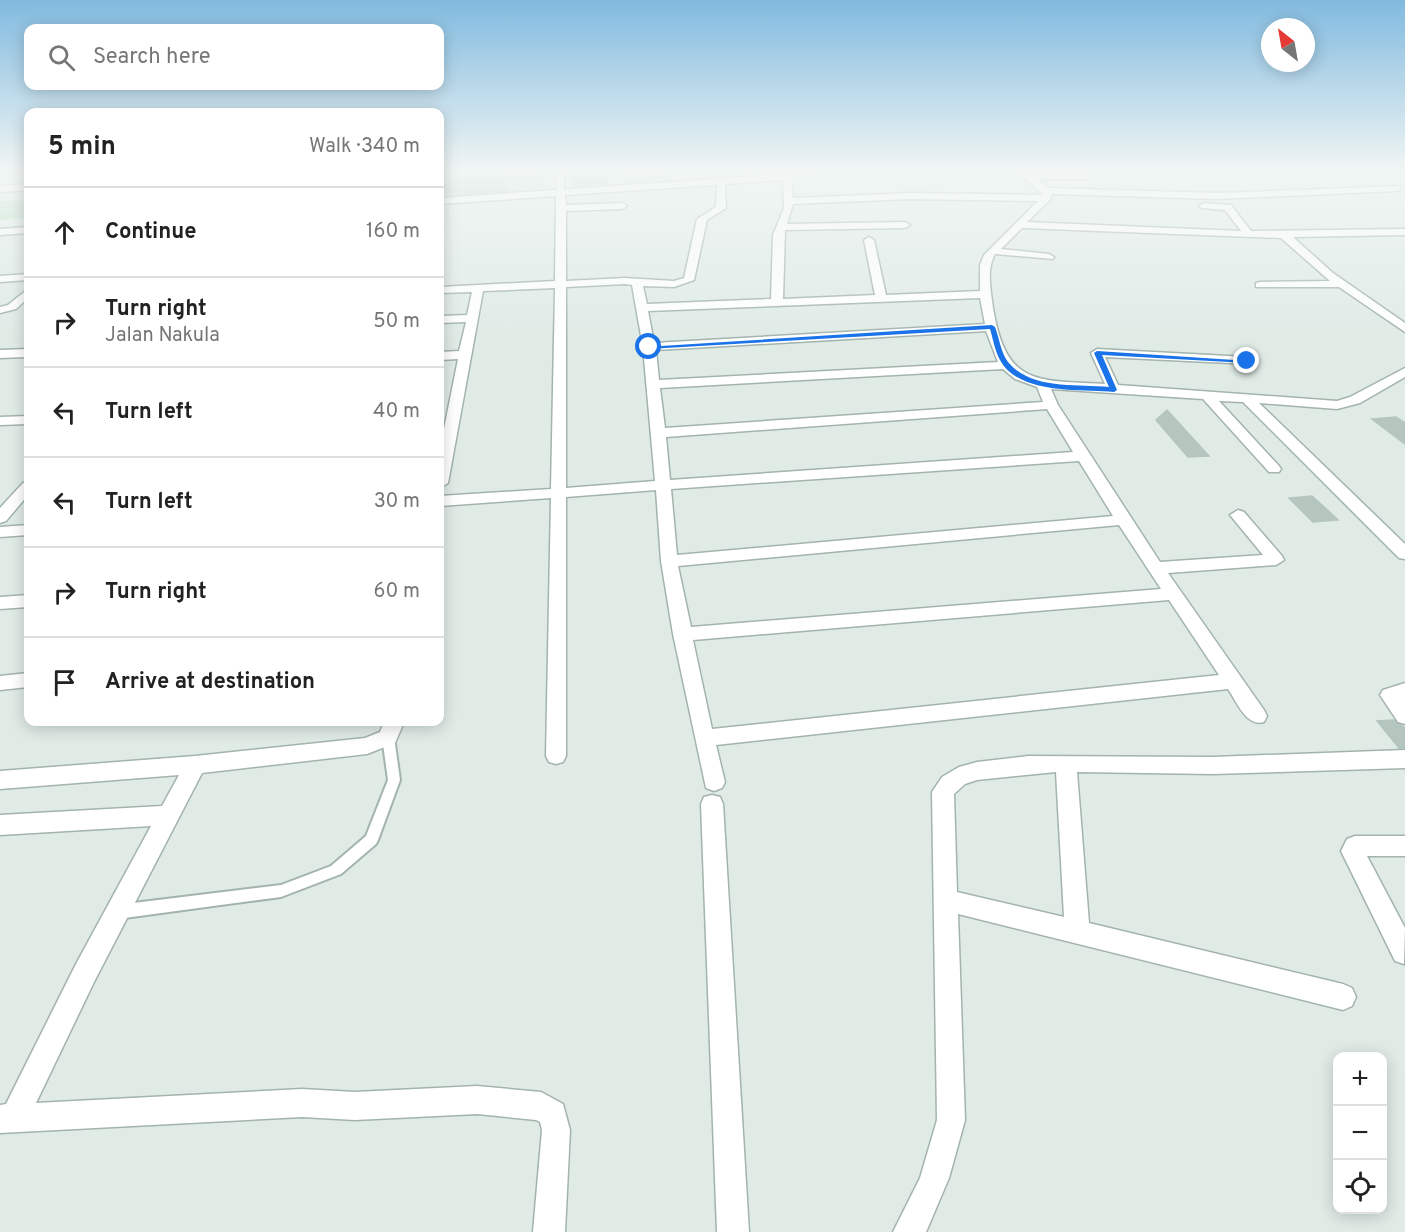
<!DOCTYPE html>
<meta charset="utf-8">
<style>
:root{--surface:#fff;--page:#f6f6f6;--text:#222;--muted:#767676;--line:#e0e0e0}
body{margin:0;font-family:Overpass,sans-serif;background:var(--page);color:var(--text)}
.controls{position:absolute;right:18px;bottom:18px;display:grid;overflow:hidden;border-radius:12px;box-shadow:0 3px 15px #0003}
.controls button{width:54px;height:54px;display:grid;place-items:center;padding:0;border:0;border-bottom:2px solid var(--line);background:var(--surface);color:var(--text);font:30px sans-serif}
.compass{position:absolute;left:1261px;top:18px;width:54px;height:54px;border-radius:50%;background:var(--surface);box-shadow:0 3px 15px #0003;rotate:329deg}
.stop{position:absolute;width:18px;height:18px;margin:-14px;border:4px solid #1a73e8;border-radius:50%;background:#fff}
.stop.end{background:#1a73e8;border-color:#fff;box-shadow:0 2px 6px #0008}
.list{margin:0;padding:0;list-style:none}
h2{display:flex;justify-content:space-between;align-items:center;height:78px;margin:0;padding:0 24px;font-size:26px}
h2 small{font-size:20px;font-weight:400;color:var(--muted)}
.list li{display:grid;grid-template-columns:39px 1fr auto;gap:18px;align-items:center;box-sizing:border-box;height:90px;padding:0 24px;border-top:2px solid var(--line)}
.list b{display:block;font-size:22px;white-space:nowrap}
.list p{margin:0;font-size:20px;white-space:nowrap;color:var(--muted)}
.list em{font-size:20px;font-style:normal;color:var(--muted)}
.icon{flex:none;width:33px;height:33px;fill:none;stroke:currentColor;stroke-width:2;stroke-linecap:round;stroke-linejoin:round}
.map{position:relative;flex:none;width:1405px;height:1232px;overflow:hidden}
.search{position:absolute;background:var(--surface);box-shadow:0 3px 15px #0003;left:24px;top:24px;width:420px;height:66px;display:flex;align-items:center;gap:15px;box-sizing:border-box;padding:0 21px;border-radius:12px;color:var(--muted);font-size:22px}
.panel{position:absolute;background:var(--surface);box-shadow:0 3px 15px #0003;left:24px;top:108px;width:420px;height:618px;border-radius:12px}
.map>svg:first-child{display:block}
.built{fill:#cedbd5}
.green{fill:#b9ddc3}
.building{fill:#b5c6bf;stroke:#b3c5be;stroke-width:1.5}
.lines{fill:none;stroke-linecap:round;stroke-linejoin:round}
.lane-casing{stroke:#a3b3ad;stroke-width:4}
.street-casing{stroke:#a3b3ad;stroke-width:3}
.secondary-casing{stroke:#9fb7af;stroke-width:3}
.path{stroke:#80afa1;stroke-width:2;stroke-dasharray:1.5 2;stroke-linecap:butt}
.lane{fill:#fff;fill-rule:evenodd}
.street{fill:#fff;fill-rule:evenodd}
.secondary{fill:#fff;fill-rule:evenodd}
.route{fill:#1a73e8}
</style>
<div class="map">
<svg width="1405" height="1232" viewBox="0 0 1405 1232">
<rect width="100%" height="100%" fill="#e0ebe6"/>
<!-- built -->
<path class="built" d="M440,169H547L545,188L536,191L440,198Z
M570,169H669L670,182L626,185L621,169L570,172Z"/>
<!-- green -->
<path class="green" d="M28,200V218L0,220V201Z"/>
<!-- building -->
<path class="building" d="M440,169H505L507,191L458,195V192H440Z
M605,171L609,184L574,186L571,173Z
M1167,410L1209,456L1188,457L1156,420Z
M1396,417L1405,423V444L1372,419Z
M1312,496L1322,505L1338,520L1313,522L1289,498Z
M1394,720L1405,728V748H1399L1377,721Z"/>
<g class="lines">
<!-- lane casing -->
<g class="lane-casing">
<path id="lane" d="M973,169H1007L1005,170H975Z
M388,732L392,734L394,737L400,780L378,840L376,844L341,874L281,897L117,919L112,917L110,912L112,907L117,905L281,885L331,866L366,836L388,780L382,737L384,734Z"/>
</g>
<!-- street casing -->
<g class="street-casing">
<path id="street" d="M813,169H821L822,173L791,179L793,198L911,193L1043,195L1015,169H1024L1031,174L1089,173L1093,176L1089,179H1037L1048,188L1218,193L1400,186L1401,188L1397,191L1218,199L1052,194L1050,200L1027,222L1241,231L1225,210L1201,208L1199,206L1204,203L1231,205L1251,231L1405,229V235L1293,237L1333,273L1405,323V332L1339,287H1256V283L1260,282L1330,281L1281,238L1022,228L1001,249L1049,254L1054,257L1053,259L995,254C986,270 991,291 993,308C1006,387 1037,380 1105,384L1091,353L1097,349L1247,357L1251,358V364L1105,357L1118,385L1337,401L1350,397L1405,368V377L1360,403L1337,409L1259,403L1405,544V559L1399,558L1243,402L1219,401L1279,466L1281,469L1279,472H1269L1203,399L1051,389L1058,405L1160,562L1263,555L1230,515L1238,510L1244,512L1282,556L1284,560L1276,565L1168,573L1264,710L1267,716L1264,722C1246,727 1237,702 1228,689L716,745L725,782L722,788L714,791L706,788L673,634L661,561L656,490L566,497V756L563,762L556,764L549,762L546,756L551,498L440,506V496L551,489L555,288L483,291L448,483L440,488V449L458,359L440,360V352L459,351L466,322L440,323V316L467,315L472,292L440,293V287L555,281L556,196L440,204V198L787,174L813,171ZM783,180L784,208L773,235L771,299L647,304L643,286L674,287L694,280L707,220L726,208L725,184ZM717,185L716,207L697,219L684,278L674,281L625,278L566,281V211L622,209L627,206L622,203L566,205L565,195ZM911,199L1038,201L984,255L980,265V291L886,295L874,240L869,237L864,240L875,295L783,299L785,230L905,228L910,225L905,222L787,224L793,204ZM625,284L632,285L643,347L655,481L566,488V287ZM980,298L985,324L654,343L648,311ZM986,331L998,362L659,380L656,350ZM1003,369L1015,379L1037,387L1043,402L665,428L660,388ZM1047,409L1073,452L670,480L666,437ZM1079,461L1113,516L677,555L671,489ZM1119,525L1161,589L691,627L678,566ZM1169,600L1219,675L712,729L693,640Z
M28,184V190L0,192V186Z
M28,227V233L0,235V229Z
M28,274V280L0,282V276Z
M28,289V298L16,309L0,313V307L8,305Z
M28,349V357L0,358V350Z
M28,416V424L0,425V417Z
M28,481V495L6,521L0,523V508L23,483Z
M28,525V535L0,537V527Z
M28,595V607L0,609V597Z
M28,673V687L0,690V676Z
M1405,683V724L1398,722L1380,695L1383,690Z
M384,722H404L395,743L367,754L202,773L94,982L36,1103L302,1089L355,1092L477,1086L541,1092L563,1104L570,1130L565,1232H533L542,1130L540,1122L536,1120L477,1114L355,1120L302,1117L0,1133V1105L6,1104L76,964L151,826L0,835V815L162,806L179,775L0,789V771L195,756L365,738L380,732Z
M1405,750V768L1213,774L1077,772L1089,923L1343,984L1352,988L1356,997L1352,1006L1343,1010L958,914L965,1120L949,1178L926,1232H893L920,1178L937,1120L932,792L942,777L959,767L977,762L1028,756L1213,757ZM1056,772L1064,917L957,892L954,794L965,784L977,780Z
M712,795L720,797L723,804L749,1232H717L701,804L704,797Z
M1355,836H1405V856H1367L1405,928L1404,964L1395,961L1341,851L1347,839Z"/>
</g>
<!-- secondary casing -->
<g class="secondary-casing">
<path id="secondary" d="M556,169H564V194L557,192Z"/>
</g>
<!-- path -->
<path class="path" d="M543,169V174"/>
<!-- lane -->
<use href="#lane" class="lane"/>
<!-- street -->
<use href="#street" class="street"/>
<!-- secondary -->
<use href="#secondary" class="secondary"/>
</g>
<!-- sky -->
<linearGradient id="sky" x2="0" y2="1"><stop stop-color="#81badf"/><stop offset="0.5" stop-color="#f1f6f4"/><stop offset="1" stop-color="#f1f6f4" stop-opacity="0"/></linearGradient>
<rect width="1405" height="341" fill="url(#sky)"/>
<!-- route -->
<path class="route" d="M992,325L995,327C999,337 1001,353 1008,362C1031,390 1076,384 1109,387L1094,353L1097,351L1250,361L1247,363L1102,355L1117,390L1114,392C1080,389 1019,395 1000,360C995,351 993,339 990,329L649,349L645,347Z"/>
</svg>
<div class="controls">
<button>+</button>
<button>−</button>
<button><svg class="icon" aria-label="locate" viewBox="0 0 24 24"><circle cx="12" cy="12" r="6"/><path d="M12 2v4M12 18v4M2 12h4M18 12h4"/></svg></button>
</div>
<svg class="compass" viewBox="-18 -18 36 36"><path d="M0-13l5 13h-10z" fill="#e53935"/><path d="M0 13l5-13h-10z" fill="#767676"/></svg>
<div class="stop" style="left:649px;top:347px"></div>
<div class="stop end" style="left:1247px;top:361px"></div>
<div class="search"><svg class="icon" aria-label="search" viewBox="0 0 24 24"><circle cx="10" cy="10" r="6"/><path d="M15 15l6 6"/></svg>Search here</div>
<section class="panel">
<h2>5 min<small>Walk · 340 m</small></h2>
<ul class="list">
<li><svg class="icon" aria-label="ahead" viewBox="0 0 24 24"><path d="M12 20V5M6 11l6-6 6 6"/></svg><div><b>Continue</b></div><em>160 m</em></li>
<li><svg class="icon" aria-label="right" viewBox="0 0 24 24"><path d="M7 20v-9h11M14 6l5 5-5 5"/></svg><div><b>Turn right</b><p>Jalan Nakula</p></div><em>50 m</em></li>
<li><svg class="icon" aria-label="left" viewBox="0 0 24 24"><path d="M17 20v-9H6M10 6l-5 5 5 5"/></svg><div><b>Turn left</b></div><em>40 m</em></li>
<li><svg class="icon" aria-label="left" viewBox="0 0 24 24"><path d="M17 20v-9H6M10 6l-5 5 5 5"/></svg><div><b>Turn left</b></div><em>30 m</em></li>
<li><svg class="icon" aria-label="right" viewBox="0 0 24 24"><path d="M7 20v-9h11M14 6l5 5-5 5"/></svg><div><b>Turn right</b></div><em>60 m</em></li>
<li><svg class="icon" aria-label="arrive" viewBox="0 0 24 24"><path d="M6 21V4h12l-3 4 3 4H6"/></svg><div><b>Arrive at destination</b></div></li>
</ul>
</section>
</div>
